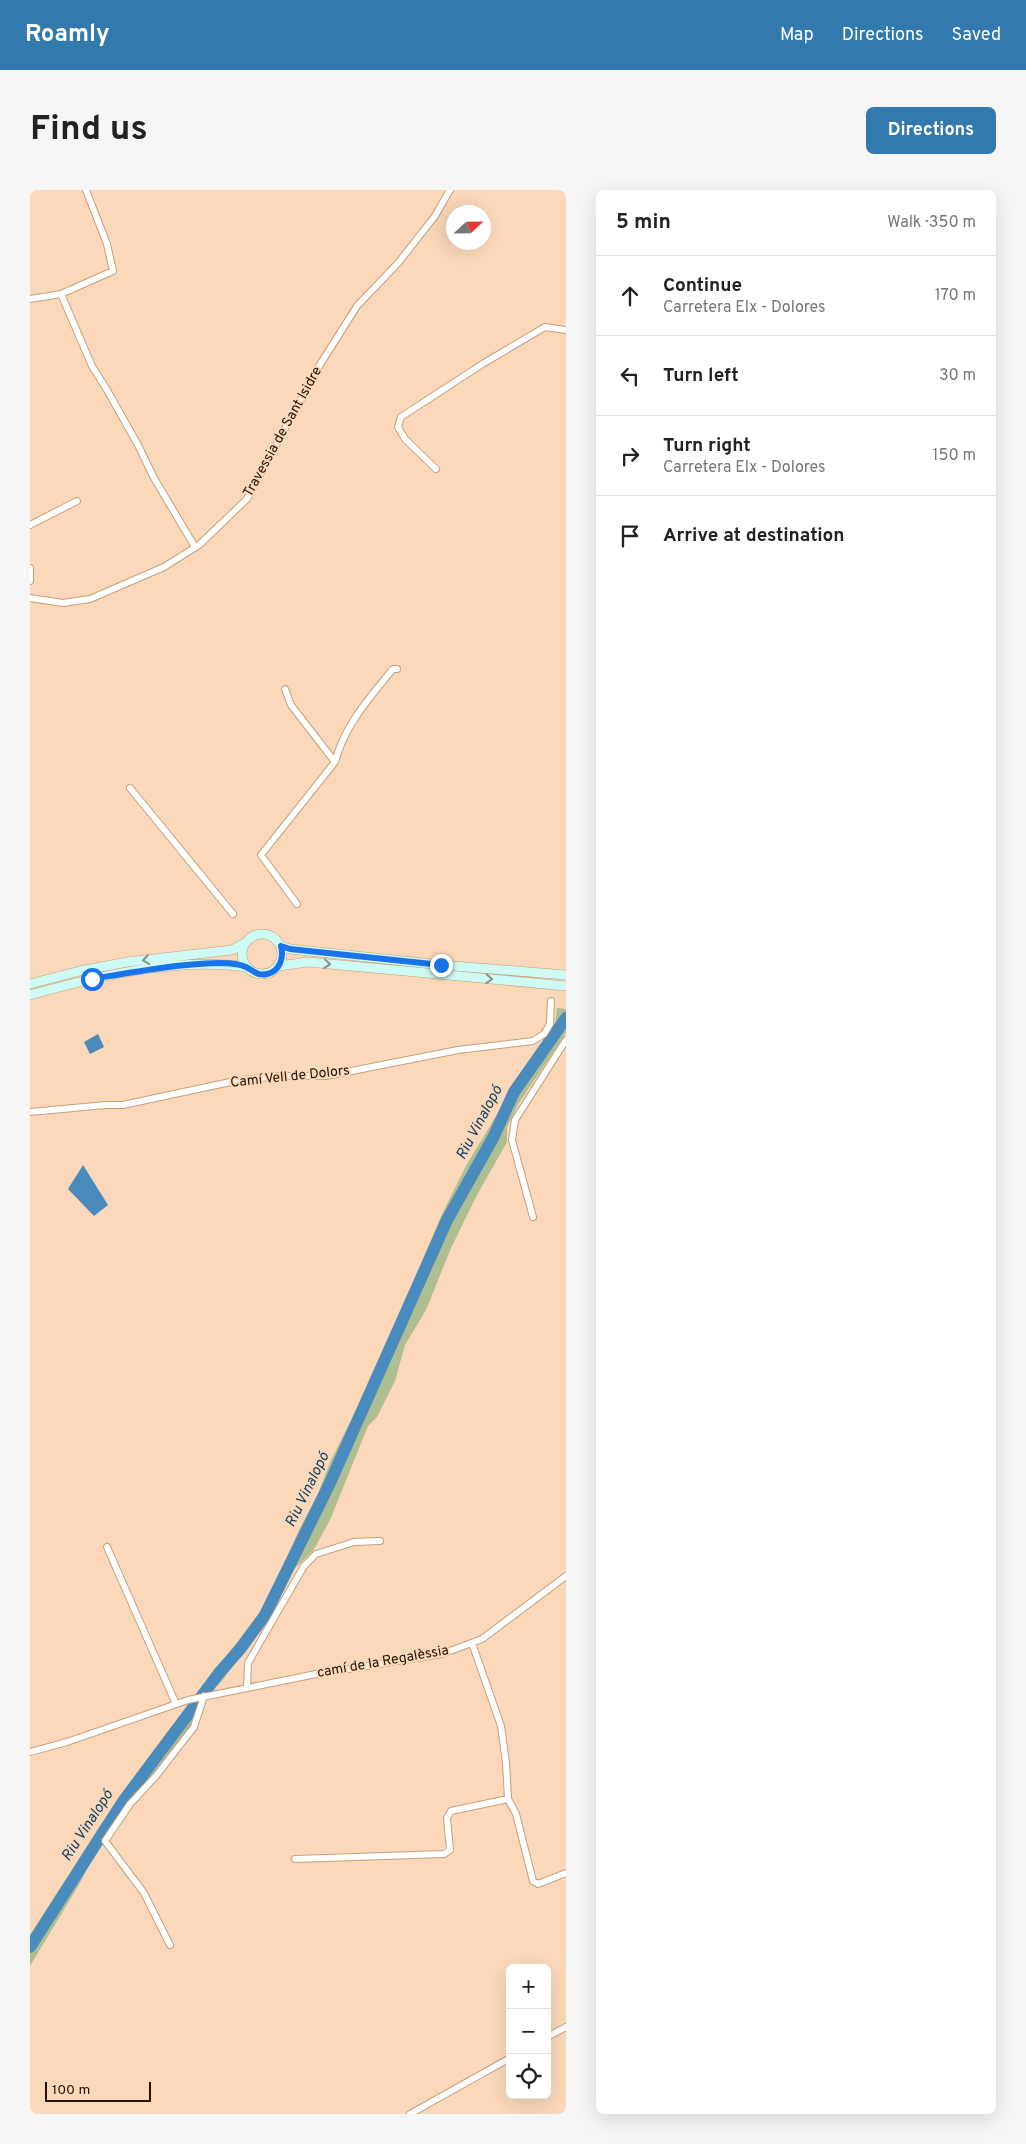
<!DOCTYPE html>
<meta charset="utf-8">
<style>
:root{--surface:#fff;--page:#f6f6f6;--text:#222;--muted:#767676;--line:#e0e0e0;--accent:#3279ad}
body{margin:0;font-family:Overpass,sans-serif;background:var(--page);color:var(--text)}
.controls{position:absolute;right:15px;bottom:15px;display:grid;overflow:hidden;border-radius:8px;box-shadow:0 5px 20px #0002}
.controls button{width:45px;height:45px;display:grid;place-items:center;padding:0;border:0;border-bottom:1px solid var(--line);background:var(--surface);color:var(--text);font:25px sans-serif}
.compass{position:absolute;left:416px;top:15px;width:45px;height:45px;border-radius:50%;background:var(--surface);box-shadow:0 5px 20px #0002;rotate:68deg}
.scale{position:absolute;left:15px;bottom:12px;width:106px;box-sizing:border-box;padding-left:5px;border:2px solid #231406;border-top:0;font-size:14px;line-height:18px;white-space:nowrap;color:#231406;-webkit-text-stroke:4px #fad8b9;paint-order:stroke}
.stop{position:absolute;width:15px;height:15px;margin:-11px;border:4px solid #1a73e8;border-radius:50%;background:#fff}
.stop.end{background:#1a73e8;border-color:#fff;box-shadow:0 1px 5px #0008}
.list{margin:0;padding:0;list-style:none}
h2{display:flex;justify-content:space-between;align-items:center;height:65px;margin:0;padding:0 20px;font-size:21px}
h2 small{font-size:16px;font-weight:400;color:var(--muted)}
.list li{display:grid;grid-template-columns:32px 1fr auto;gap:15px;align-items:center;box-sizing:border-box;height:80px;padding:0 20px;border-top:1px solid var(--line)}
.list b{display:block;font-size:19px;white-space:nowrap}
.list p{margin:0;font-size:16px;white-space:nowrap;color:var(--muted)}
.list em{font-size:16px;font-style:normal;color:var(--muted)}
.icon{flex:none;width:28px;height:28px;fill:none;stroke:currentColor;stroke-width:2;stroke-linecap:round;stroke-linejoin:round}
.map{position:relative;flex:none;width:536px;height:1924px;overflow:hidden;border-radius:8px}
header{display:flex;align-items:center;gap:30px;box-sizing:border-box;height:70px;padding:0 25px;background:var(--accent);color:#fff}
header strong{font-size:24px}
nav{display:flex;gap:28px;margin-inline-start:auto;font-size:18px}
.intro{display:flex;align-items:center;justify-content:space-between;box-sizing:border-box;height:120px;padding:0 30px}
h1{margin:0;font-size:35px}
.button{padding:12px 22px;border-radius:8px;background:var(--accent);color:#fff;font-size:18px;font-weight:700}
main{display:flex;gap:30px;padding:0 30px}
aside{flex:1;background:var(--surface);border-radius:8px;box-shadow:0 5px 20px #0002}
.map>svg:first-child{display:block}
.green{fill:#aebe91}
.water{fill:#4a8bbe}
.lines{fill:none;stroke-linecap:round;stroke-linejoin:round}
.river{stroke:#4a8bbe;stroke-width:12}
.street-casing{stroke:#c79f79;stroke-width:8}
.secondary-casing{stroke:#c79f79;stroke-width:10}
.street{stroke:#fff;stroke-width:6}
.secondary{stroke:#cffbf5;stroke-width:9}
.oneway{stroke:#829389}
.route{stroke:#1a73e8;stroke-width:6}
.labels{text-anchor:middle;dominant-baseline:central;stroke-width:4;stroke-linejoin:round;paint-order:stroke}
.street-label{font-size:14px;fill:#231406;stroke:#fad8b9}
.water-label{font-size:15px;font-style:italic;fill:#0f4164;stroke:#fad8b9}
</style>
<header>
<strong>Roamly</strong>
<nav><a>Map</a><a>Directions</a><a>Saved</a></nav>
</header>
<div class="intro"><h1>Find us</h1><a class="button">Directions</a></div>
<main>
<div class="map">
<svg width="536" height="1924" viewBox="0 0 536 1924">
<rect width="100%" height="100%" fill="#fad8b9"/>
<!-- green -->
<path class="green" d="M527,818L536,819V843L489,913L477,937V952L447,1005L421,1058L396,1120L375,1155L365,1191L347,1227L338,1236L300,1330L283,1361L261,1382L254,1400L236,1431L192,1491L187,1496L172,1498L228,1425L245,1395L269,1340L287,1306L301,1270L347,1178L411,1026L437,974L460,936L488,888L525,834Z
M167,1516L160,1538L71,1650L50,1693L0,1776V1745L71,1634L154,1521Z"/>
<!-- water -->
<path class="water" d="M68,844L74,857L60,864L54,852Z
M53,975L78,1015L64,1026L38,999Z"/>
<g class="lines">
<!-- river -->
<path class="river" d="M0,1757L94,1610L189,1483L211,1458L235,1425L299,1295L417,1030L463,948L484,902L536,828"/>
<!-- street casing -->
<g class="street-casing">
<path id="street" d="M56,0L77,54L83,81L31,104L62,176L77,200L108,255L124,288L165,357
M0,109L31,104
M406,279L375,249L368,237L371,227L454,173L515,137L536,140
M0,335L47,311
M0,378V391
M0,408L33,413L60,409L134,377L169,355L217,309L286,181L327,116L369,72L405,26L420,0
M255,499L261,515L305,572L231,665L267,714
M305,572C314,536 340,507 363,479H367
M100,598L203,724
M0,922L76,915H93L205,891L247,886H296L428,860L503,851L514,844L520,834L521,811
M503,1027L482,950L485,930L536,850
M77,1357L146,1514
M442,1453L471,1536L476,1573L478,1609L486,1624L503,1691L508,1694L536,1683
M217,1497L218,1473L274,1376L286,1364L324,1352L350,1351
M0,1562L37,1552L158,1510L286,1484L412,1464L452,1449L536,1386
M265,1669L414,1664L420,1660L417,1628L421,1621L478,1609
M140,1755L114,1703L75,1651L100,1614L126,1586L164,1537L174,1506
M517,1847L536,1837
M380,1924L480,1868"/>
</g>
<!-- secondary casing -->
<g class="secondary-casing">
<path id="secondary" d="M212 764a20 20 0 1 1 40 0a20 20 0 1 1-40 0Z
M251,756L260,759L411,775L536,785
M249,776L278,772L536,796
M0,794L50,781L97,772L202,760L215,753
M0,805C67,786 147,767 216,777"/>
</g>
<!-- street -->
<use href="#street" class="street"/>
<!-- secondary -->
<use href="#secondary" class="secondary"/>
</g>
<!-- one-way arrows -->
<defs><path id="oneway-chevron" d="M-2-3.5L2.5 0L-2 3.5" fill="none" stroke-width="1.6" stroke-linecap="round" stroke-linejoin="round" transform="scale(1.25)"/></defs>
<g class="oneway">
<use href="#oneway-chevron" transform="translate(116 770) rotate(172)"/>
<use href="#oneway-chevron" transform="translate(297 774) rotate(6)"/>
<use href="#oneway-chevron" transform="translate(459 789) rotate(5)"/>
</g>
<g class="lines">
<!-- route -->
<path class="route" d="M62,789C104,782 146,774 189,773C196,773 210,774 216,777C224,781 227,786 237,784C250,781 254,768 251,756L260,759L411,775"/>
</g>
<g class="labels">
<!-- street labels -->
<g class="street-label">
<text transform="translate(253 242) rotate(-61)">Travessia de Sant Isidre</text>
<text transform="translate(260 887) rotate(-6)">Camí Vell de Dolors</text>
<text transform="translate(353 1472) rotate(-10)">camí de la Regalèssia</text>
</g>
<!-- water labels -->
<g class="water-label">
<text transform="translate(450 933) rotate(-62)">Riu Vinalopó</text>
<text transform="translate(278 1300) rotate(-64)">Riu Vinalopó</text>
<text transform="translate(58 1636) rotate(-57)">Riu Vinalopó</text>
</g>
</g>
</svg>
<div class="controls">
<button>+</button>
<button>−</button>
<button><svg class="icon" aria-label="locate" viewBox="0 0 24 24"><circle cx="12" cy="12" r="6"/><path d="M12 2v4M12 18v4M2 12h4M18 12h4"/></svg></button>
</div>
<svg class="compass" viewBox="-18 -18 36 36"><path d="M0-13l5 13h-10z" fill="#e53935"/><path d="M0 13l5-13h-10z" fill="#767676"/></svg>
<div class="scale">100 m</div>
<div class="stop" style="left:62px;top:789px"></div>
<div class="stop end" style="left:411px;top:775px"></div>
</div>
<aside>
<h2>5 min<small>Walk · 350 m</small></h2>
<ul class="list">
<li><svg class="icon" aria-label="ahead" viewBox="0 0 24 24"><path d="M12 20V5M6 11l6-6 6 6"/></svg><div><b>Continue</b><p>Carretera Elx - Dolores</p></div><em>170 m</em></li>
<li><svg class="icon" aria-label="left" viewBox="0 0 24 24"><path d="M17 20v-9H6M10 6l-5 5 5 5"/></svg><div><b>Turn left</b></div><em>30 m</em></li>
<li><svg class="icon" aria-label="right" viewBox="0 0 24 24"><path d="M7 20v-9h11M14 6l5 5-5 5"/></svg><div><b>Turn right</b><p>Carretera Elx - Dolores</p></div><em>150 m</em></li>
<li><svg class="icon" aria-label="arrive" viewBox="0 0 24 24"><path d="M6 21V4h12l-3 4 3 4H6"/></svg><div><b>Arrive at destination</b></div></li>
</ul>
</aside>
</main>
